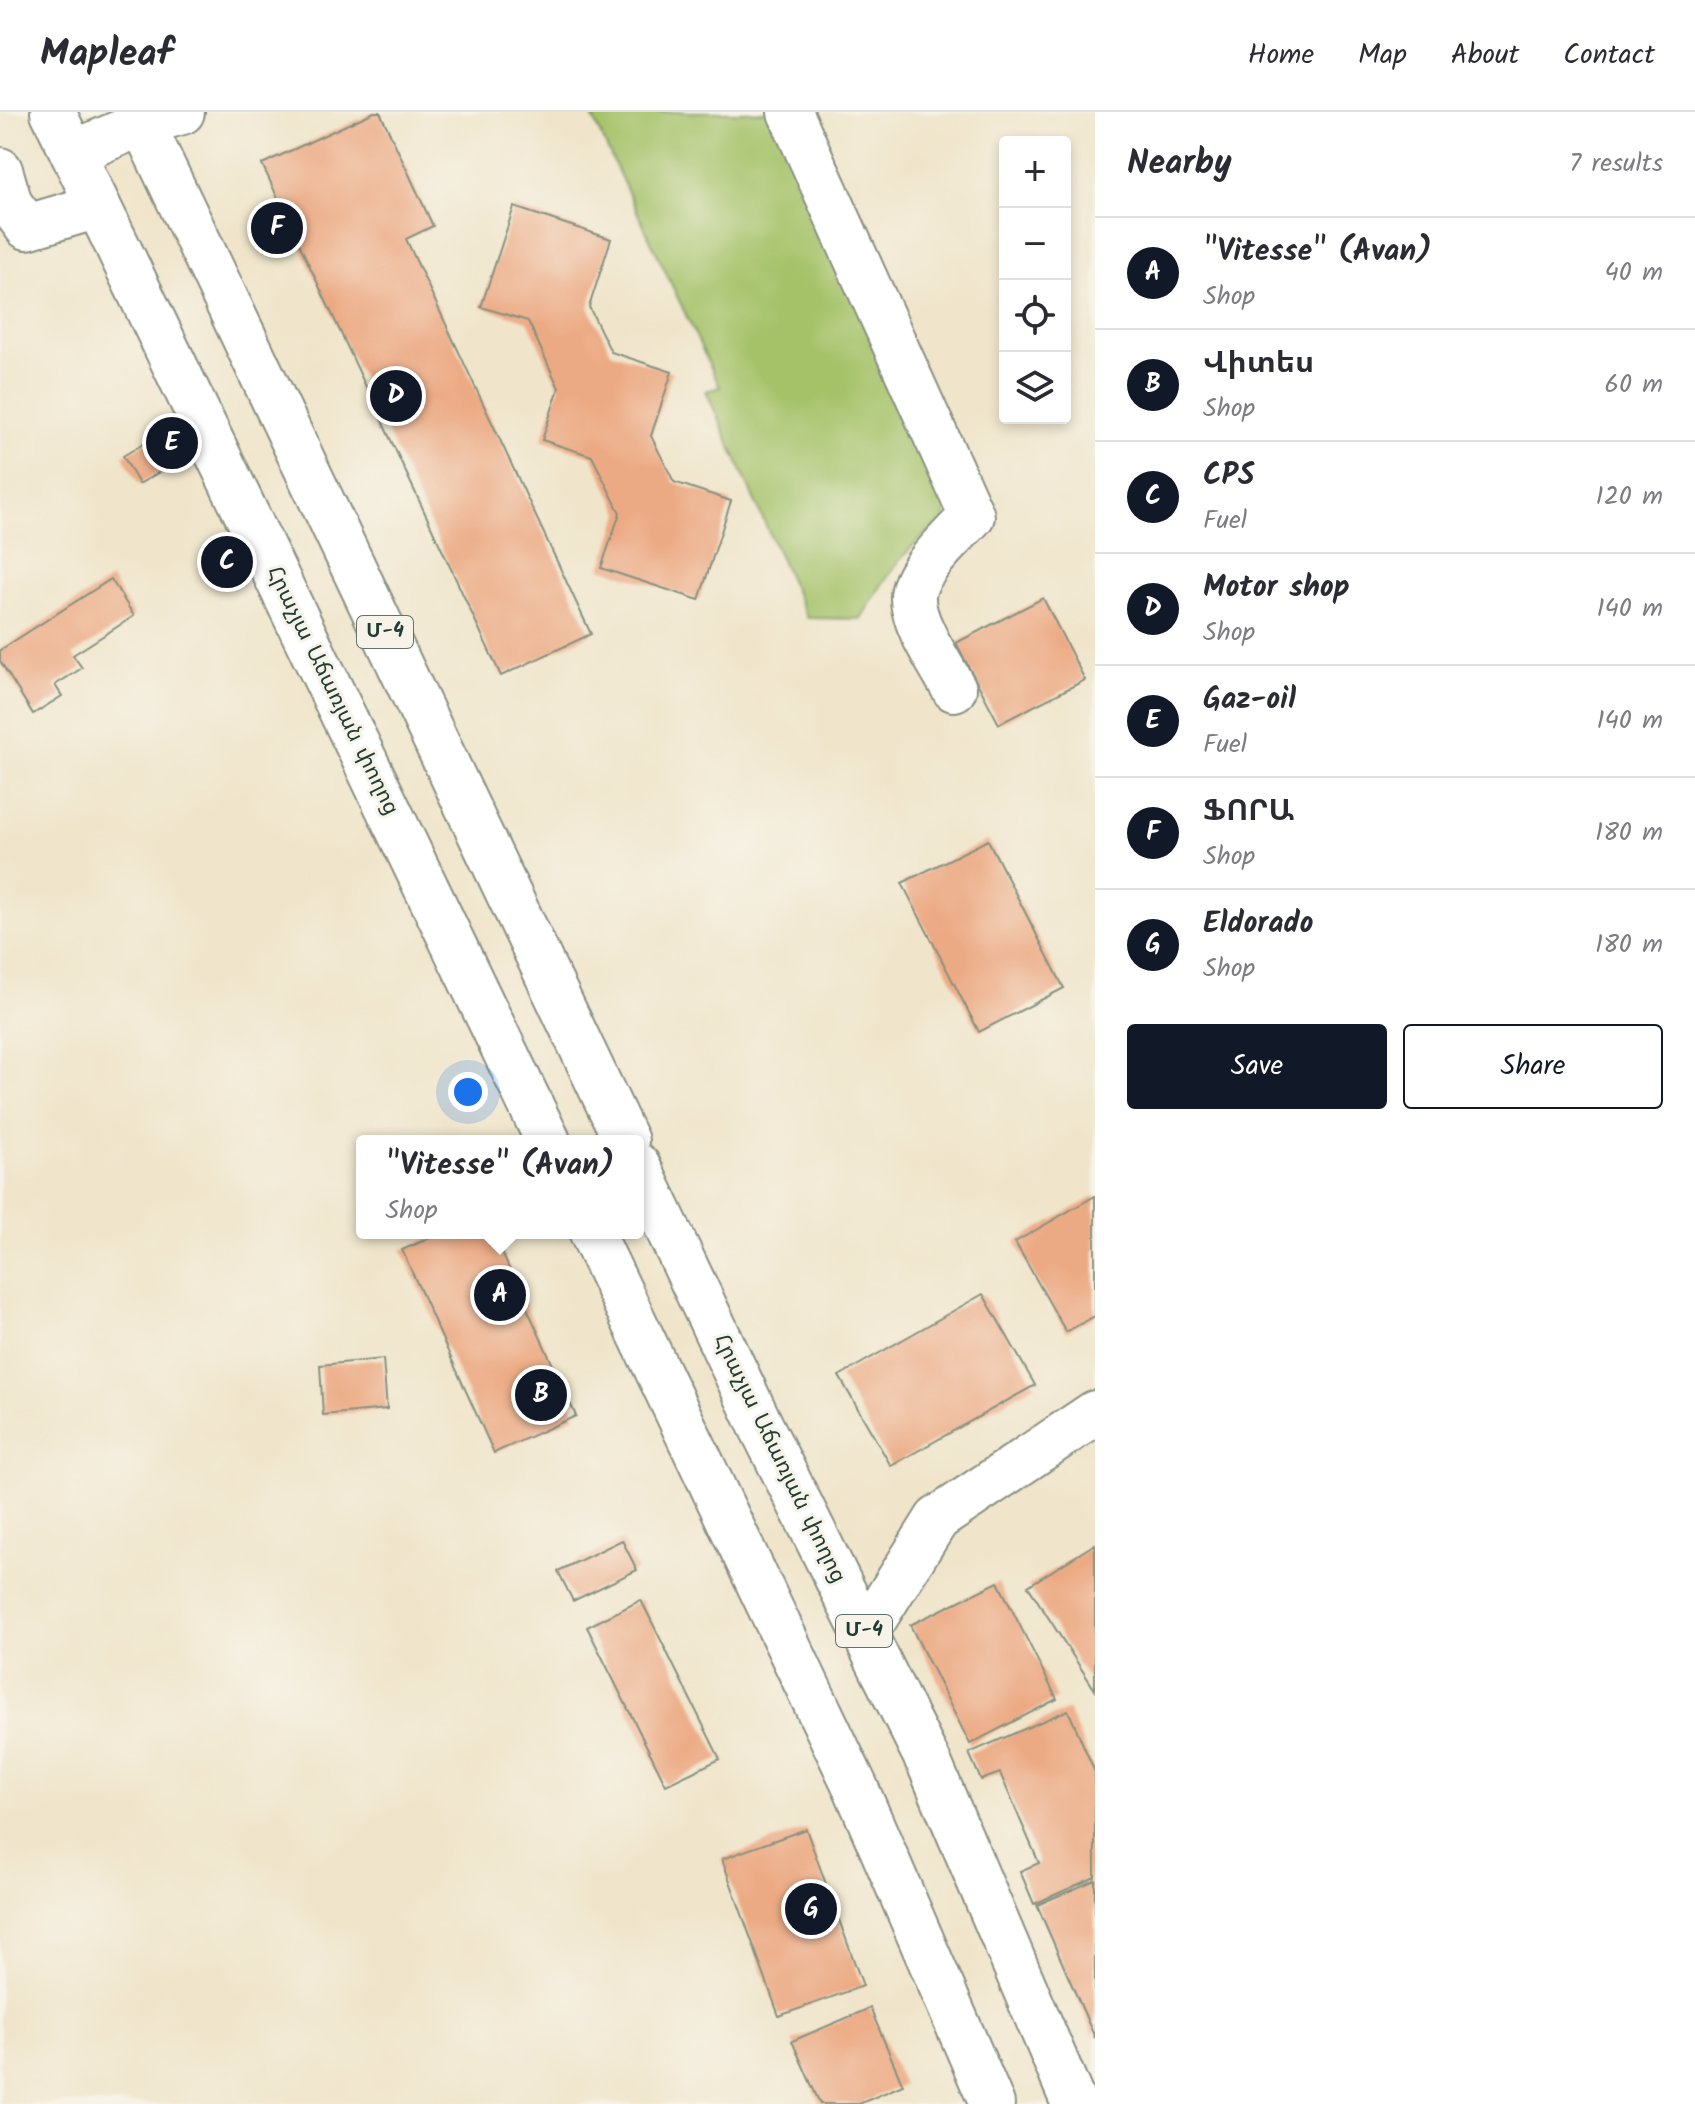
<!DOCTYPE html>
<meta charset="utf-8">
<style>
:root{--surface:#fff;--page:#f7f7f7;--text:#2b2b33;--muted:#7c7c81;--line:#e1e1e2;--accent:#111827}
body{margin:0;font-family:Kalam,"Noto Sans Armenian",sans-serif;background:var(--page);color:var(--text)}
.controls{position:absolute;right:24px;top:24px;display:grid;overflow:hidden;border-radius:8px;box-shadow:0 4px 12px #0003}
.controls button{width:72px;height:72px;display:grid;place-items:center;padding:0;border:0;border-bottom:2px solid var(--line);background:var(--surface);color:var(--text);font:40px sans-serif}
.you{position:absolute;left:468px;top:980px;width:28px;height:28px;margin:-20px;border:6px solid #fff;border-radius:50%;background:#1a73e8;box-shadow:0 0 0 12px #1a73e833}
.badge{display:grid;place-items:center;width:52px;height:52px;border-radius:50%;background:var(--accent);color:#fff;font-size:26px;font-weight:700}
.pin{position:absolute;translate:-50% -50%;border:4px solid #fff;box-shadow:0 2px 8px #0006}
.popup{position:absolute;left:356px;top:1023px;width:288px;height:104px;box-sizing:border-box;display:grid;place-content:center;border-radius:8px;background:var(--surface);filter:drop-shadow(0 2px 6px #0005);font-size:26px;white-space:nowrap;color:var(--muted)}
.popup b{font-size:30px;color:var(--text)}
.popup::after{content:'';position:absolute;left:50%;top:100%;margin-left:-16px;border:16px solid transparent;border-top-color:var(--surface)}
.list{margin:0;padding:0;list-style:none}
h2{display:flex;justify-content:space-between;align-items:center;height:104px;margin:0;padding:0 32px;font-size:34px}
h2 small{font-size:26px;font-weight:400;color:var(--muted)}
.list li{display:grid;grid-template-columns:52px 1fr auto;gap:24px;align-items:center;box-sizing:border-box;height:112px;padding:0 32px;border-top:2px solid var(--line)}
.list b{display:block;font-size:30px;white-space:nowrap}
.list p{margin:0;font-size:26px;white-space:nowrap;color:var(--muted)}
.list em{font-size:26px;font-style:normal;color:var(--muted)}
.actions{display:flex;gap:16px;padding:24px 32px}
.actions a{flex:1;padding:18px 0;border:2px solid var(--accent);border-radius:8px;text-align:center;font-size:28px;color:var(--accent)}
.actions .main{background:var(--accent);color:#fff}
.icon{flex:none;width:44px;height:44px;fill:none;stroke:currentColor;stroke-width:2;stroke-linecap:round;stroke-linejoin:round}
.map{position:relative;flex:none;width:1095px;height:1992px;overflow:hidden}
header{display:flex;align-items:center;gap:48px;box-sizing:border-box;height:112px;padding:0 40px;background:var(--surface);border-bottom:2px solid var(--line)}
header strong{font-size:38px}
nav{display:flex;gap:44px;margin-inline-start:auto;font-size:28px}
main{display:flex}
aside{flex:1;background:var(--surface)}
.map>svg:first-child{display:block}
.green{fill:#a5c269;stroke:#62804e;stroke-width:2}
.building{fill:#ecaa84}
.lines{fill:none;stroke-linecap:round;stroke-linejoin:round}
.minor-casing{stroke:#889180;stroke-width:48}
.highway-casing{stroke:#889180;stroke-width:48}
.minor{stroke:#fff;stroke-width:44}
.highway{stroke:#fff;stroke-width:44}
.labels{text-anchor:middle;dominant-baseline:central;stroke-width:6;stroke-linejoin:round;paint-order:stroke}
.shield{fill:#f7f3e8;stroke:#60746a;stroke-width:2}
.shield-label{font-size:20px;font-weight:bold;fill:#1f3d34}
.street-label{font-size:22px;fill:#1f3d34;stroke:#f7f3e8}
</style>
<header>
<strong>Mapleaf</strong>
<nav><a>Home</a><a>Map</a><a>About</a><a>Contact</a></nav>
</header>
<main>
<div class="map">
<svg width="1095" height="1992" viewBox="0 0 1095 1992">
<rect width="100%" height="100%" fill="#f7f3e8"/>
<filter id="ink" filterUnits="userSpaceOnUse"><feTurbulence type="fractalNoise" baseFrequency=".0125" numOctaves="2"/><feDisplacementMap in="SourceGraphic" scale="16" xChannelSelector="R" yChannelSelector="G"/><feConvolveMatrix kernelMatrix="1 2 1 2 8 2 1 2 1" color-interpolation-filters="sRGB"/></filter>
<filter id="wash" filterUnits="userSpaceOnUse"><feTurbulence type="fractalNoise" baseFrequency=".006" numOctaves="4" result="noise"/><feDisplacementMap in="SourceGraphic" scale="32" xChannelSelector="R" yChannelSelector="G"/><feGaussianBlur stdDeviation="1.8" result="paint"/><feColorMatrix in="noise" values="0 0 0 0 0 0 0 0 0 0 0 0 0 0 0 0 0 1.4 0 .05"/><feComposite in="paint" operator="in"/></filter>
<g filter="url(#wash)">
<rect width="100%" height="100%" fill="#f0e5cb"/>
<!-- green -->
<path class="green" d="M590,0H772L947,395L944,409C904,435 884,467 861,507L807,506L706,279L720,275Z"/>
<g id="blocks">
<!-- building -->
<path class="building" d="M374,0H380L433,114L406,127L591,522L501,564L262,52Z
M514,95L611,127L589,195L611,240L672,260L651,324L674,370L731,389L699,488L601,456L620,401L592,344L542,328L559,276L528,209L481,195Z
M166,318L183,346L139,372L123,344Z
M111,467L134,504L73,543L82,556L55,573L62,584L33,602L0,549V538Z
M1043,486L1085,568L999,612L956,531Z
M988,728L1064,876L979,920L902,771Z
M1095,1084V1204L1066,1220L1015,1130Z
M441,1121H493L576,1304L494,1341L402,1138Z
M983,1182L1035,1273L891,1354L839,1264Z
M383,1247L387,1297L323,1303L320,1253Z
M622,1428L637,1458L573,1489L558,1459Z
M1095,1432V1578L1028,1474Z
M998,1470L1057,1587L970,1632L910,1513Z
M641,1488L720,1647L666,1673L587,1515Z
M1068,1598L1095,1660V1765L1034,1792L1020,1759L1039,1751L1000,1661L981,1668L969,1641Z
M806,1717L863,1874L779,1904L722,1747Z
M1095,1768V1926L1037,1793Z
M870,1896L903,1973L859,1992H820L792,1929Z"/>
</g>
</g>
<g filter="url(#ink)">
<use href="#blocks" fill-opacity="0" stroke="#889180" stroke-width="2"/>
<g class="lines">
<!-- minor casing -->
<g class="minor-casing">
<path id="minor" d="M790,0L972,404C955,423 913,460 913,485C912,512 941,552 954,577
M73,41L143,11L182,0
M0,58L10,92L27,115L98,94
M865,1522L937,1407L1095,1301"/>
</g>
<!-- highway casing -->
<g class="highway-casing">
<path id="highway" d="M53,0L548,1029
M137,0L626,1029
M638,1054L761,1314L930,1653L1074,1992
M592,1121L855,1674L992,1992"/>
</g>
<!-- minor -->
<use href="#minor" class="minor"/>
<!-- highway -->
<use href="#highway" class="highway"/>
</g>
</g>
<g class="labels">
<!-- shield labels -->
<g class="shield">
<rect x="357" y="504" width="56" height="32" rx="6"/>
<rect x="836" y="1503" width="56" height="32" rx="6"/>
</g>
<g class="shield-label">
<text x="385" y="520">Մ-4</text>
<text x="864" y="1519">Մ-4</text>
</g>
<!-- street labels -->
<g class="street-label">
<text transform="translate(332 579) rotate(64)">Հրաչյա Աճառյան փողոց</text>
<text transform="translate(779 1347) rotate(64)">Հրաչյա Աճառյան փողոց</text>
</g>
</g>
</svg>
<div class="controls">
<button>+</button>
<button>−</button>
<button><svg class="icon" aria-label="locate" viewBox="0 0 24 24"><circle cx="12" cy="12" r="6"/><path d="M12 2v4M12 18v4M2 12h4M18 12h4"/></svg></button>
<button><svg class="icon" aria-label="layers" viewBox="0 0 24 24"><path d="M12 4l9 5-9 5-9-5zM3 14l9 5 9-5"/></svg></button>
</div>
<div class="you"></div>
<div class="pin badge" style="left:500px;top:1183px">A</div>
<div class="popup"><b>&quot;Vitesse&quot; (Avan)</b>Shop</div>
<div class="pin badge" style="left:541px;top:1283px">B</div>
<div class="pin badge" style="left:227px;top:450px">C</div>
<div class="pin badge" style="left:396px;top:284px">D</div>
<div class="pin badge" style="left:172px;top:331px">E</div>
<div class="pin badge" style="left:277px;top:116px">F</div>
<div class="pin badge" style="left:811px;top:1797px">G</div>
</div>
<aside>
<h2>Nearby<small>7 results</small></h2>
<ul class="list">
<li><span class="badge">A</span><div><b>&quot;Vitesse&quot; (Avan)</b><p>Shop</p></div><em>40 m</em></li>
<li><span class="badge">B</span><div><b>Վիտես</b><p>Shop</p></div><em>60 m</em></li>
<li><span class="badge">C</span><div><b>CPS</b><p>Fuel</p></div><em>120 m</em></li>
<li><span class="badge">D</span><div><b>Motor shop</b><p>Shop</p></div><em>140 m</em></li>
<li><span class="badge">E</span><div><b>Gaz-oil</b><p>Fuel</p></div><em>140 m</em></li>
<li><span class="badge">F</span><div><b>ՖՈՐԱ</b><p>Shop</p></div><em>180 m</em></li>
<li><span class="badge">G</span><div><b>Eldorado</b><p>Shop</p></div><em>180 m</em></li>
</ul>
<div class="actions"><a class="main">Save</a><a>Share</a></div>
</aside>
</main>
